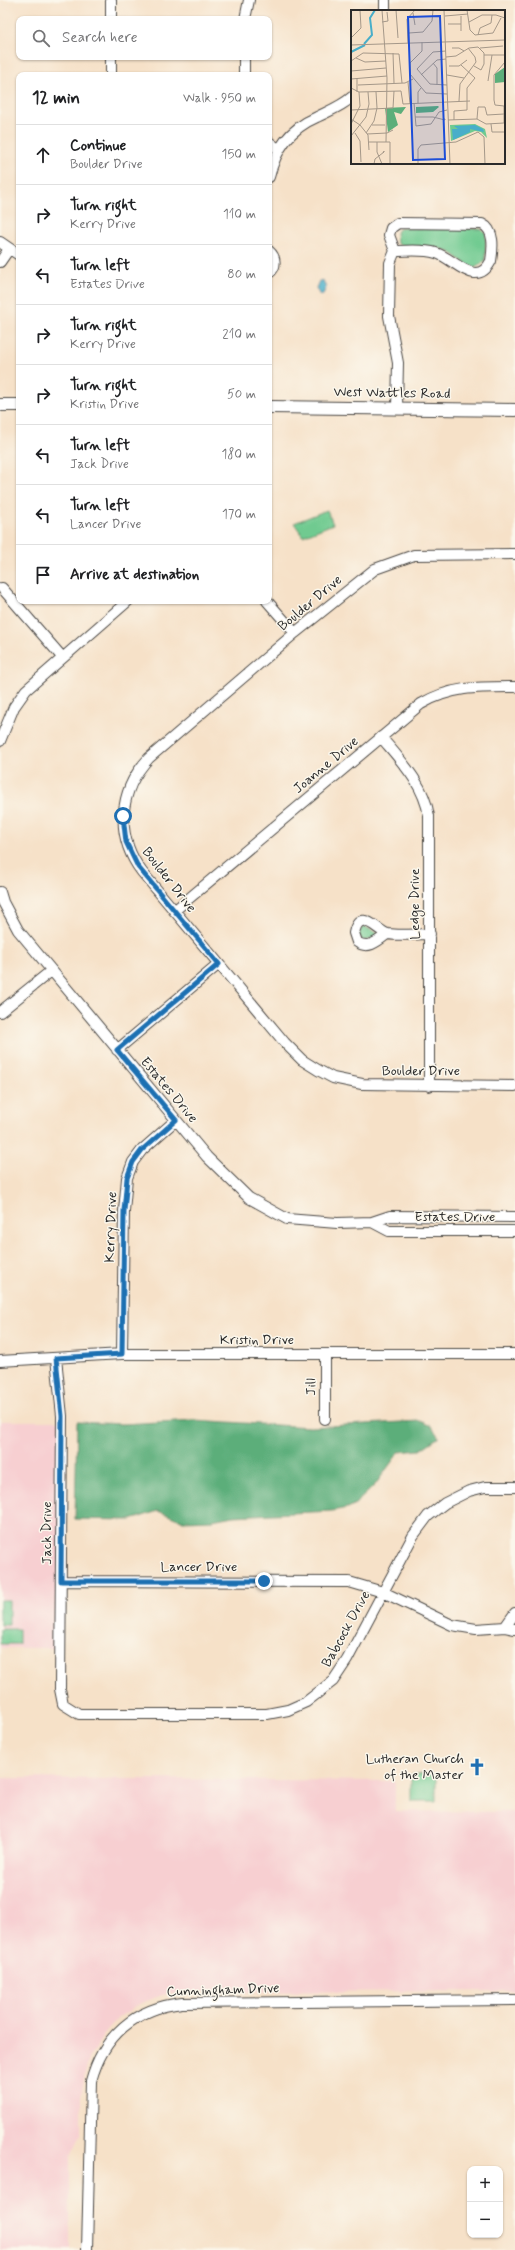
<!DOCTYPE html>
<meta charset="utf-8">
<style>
:root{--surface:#fff;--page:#f6f6f6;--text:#202124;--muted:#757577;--line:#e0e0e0}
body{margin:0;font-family:Mynerve,sans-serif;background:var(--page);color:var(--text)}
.controls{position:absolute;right:12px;bottom:12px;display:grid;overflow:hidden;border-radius:8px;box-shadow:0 1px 3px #0004}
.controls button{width:36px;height:36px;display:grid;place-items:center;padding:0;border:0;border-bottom:1px solid var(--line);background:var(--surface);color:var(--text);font:20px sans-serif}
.stop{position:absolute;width:12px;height:12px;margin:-9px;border:3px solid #1f6fb2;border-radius:50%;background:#fff}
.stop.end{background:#1f6fb2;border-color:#fff;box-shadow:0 1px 4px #0008}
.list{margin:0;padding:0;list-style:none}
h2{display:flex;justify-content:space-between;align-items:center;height:52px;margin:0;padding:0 16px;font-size:17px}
h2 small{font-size:13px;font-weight:400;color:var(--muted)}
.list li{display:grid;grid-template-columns:26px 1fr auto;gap:12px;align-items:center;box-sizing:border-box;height:60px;padding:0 16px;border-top:1px solid var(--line)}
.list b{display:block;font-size:15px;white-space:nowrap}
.list p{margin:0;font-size:13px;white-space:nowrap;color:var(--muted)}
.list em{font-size:13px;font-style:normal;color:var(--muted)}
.icon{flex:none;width:22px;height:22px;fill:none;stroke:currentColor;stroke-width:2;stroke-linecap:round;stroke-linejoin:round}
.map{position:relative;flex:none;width:515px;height:2250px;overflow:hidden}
.search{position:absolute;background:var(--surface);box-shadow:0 1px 3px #0004;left:16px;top:16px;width:256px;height:44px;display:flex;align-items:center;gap:10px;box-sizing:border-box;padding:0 14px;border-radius:8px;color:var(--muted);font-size:15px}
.panel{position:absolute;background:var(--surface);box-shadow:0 1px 3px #0004;left:16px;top:72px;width:256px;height:532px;border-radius:8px}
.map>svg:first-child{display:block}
.built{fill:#f7cfd1}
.green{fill:#70ca90;stroke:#4e7a5e}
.forest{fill:#5cae7a;stroke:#446c52}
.water{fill:#49aec9;stroke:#3a6c7a}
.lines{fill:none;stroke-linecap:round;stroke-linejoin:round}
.minor-casing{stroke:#494643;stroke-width:12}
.tertiary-casing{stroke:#494643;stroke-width:14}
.minor{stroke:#fff;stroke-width:10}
.tertiary{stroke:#fff;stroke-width:12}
.route{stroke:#1f6fb2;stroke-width:5}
.labels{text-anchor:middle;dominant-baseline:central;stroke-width:3;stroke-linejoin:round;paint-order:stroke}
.street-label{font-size:14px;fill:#2b2b2b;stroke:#fbf7ec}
.poi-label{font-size:14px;fill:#2b2b2b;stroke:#fbf7ec;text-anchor:end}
.inset-river{fill:none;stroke:#49aec9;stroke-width:2}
.inset-road{fill:none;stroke:#a59889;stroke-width:1}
.view{fill:#1d4ed8;fill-opacity:0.15;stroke:#1d4ed8;stroke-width:2}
.inset-edge{fill:none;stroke:#2b2b2b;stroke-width:2}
</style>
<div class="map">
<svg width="515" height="2250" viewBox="0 0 515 2250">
<rect width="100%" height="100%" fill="#fbf7ec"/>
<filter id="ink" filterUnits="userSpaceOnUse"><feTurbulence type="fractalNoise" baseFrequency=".025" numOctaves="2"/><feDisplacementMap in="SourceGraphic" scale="8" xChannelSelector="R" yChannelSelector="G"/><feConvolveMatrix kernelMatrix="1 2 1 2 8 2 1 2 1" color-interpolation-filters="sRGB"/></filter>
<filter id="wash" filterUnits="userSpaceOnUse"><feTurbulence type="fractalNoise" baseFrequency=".012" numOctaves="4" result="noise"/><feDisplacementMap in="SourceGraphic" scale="16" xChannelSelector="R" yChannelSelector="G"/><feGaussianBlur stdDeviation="0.9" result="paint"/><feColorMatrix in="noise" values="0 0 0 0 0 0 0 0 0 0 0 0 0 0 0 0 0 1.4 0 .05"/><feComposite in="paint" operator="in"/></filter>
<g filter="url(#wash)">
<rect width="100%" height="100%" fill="#f6e1c8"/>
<!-- built -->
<path class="built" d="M0,1421H61L60,1648H0Z
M0,1778L395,1781V1811L515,1812V1991L184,1992L162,1995L139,2004L119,2017L107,2030L90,2056L85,2073L81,2097V2135L70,2157V2250H0Z"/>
<!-- green -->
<path class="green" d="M401,228L481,229L486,234L485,261L475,268C463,265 456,254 445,250C429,244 412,250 397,244L396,232Z
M327,510L333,524L303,536L294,523Z
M363,926L379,934C374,940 369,940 362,941L358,934Z
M0,1600H9V1625H0Z
M0,1629H19V1644H0Z
M411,1774L436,1775V1801H411Z"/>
<!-- forest -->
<path class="forest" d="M194,1420L310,1427L420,1421L431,1426L439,1437L420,1450L399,1452L375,1485L352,1507L332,1511L233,1516L212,1520L183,1521L158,1511L131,1520L75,1519L77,1422L122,1424Z"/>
<!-- water -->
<path class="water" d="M323,280L326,288L323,294L320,296L316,288L319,281Z"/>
</g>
<g filter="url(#ink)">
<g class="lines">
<!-- minor casing -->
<g class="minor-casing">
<path id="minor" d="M111,0V19
M385,0V11
M245,19L249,0
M111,57V75
M244,57V75
M269,142L278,149
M269,177C276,149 289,129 317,117C329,111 342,106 352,97
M398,223L482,224C495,230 493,248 491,261C476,290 454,258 436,253C423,249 408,251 395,251L389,235L391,228Z
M0,242L19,255
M269,251C276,257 277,267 269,273
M395,251L390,263L389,316L398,363L397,408
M0,262L9,249
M515,554L414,555L375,569L295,633L149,758C118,791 115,836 142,872L285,1043L302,1060L318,1070L333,1078L362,1084L515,1086
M2,588L62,657
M267,601L295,633
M381,737C401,761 424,784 429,816V1086
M0,741L14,707L26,690L128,601
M0,892L3,902L18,930L207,1157L249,1198L287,1219L337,1223L372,1222L390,1216L515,1217
M174,911L421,704C451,686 481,687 515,687
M387,934C378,941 368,950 357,942L354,933C360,906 378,932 388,934C401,936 416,934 430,934
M0,1012L51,971
M117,1050L219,964
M372,1222L389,1231H515
M122,1354L124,1211L127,1178L133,1162L142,1150L176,1120
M325,1354V1419
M56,1358L62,1416L60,1689L63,1704L79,1714H267L288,1710L306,1702L333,1681L347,1660L413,1536L428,1516L445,1503L469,1491L485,1487H515
M0,1361L122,1354H515
M61,1581L349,1582L383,1592L452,1625L476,1629L505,1627L515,1629
M505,1627L515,1613
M87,2250L91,2081C103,2036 135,2008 182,2003L515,2000"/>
</g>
<!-- tertiary casing -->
<g class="tertiary-casing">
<path id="tertiary" d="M0,405H19
M269,407L515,410"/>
</g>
<!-- minor -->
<use href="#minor" class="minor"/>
<!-- tertiary -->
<use href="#tertiary" class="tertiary"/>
</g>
</g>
<g class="lines" filter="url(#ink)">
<!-- route -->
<path class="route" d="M123,816L126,842L138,867L219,964L117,1050L176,1120L142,1150L133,1162L127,1178L124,1211L122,1354L56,1358L62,1416L61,1581H264"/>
</g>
<!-- icons -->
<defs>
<g id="church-bare" transform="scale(1.38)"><path d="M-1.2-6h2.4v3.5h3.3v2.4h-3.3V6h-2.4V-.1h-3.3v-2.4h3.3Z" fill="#1f6fb2" stroke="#fbf7ec" stroke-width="2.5" paint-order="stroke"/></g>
</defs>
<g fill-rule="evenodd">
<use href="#church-bare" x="477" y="1767"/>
</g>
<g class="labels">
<!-- street labels -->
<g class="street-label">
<text transform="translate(392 393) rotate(1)">West Wattles Road</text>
<text transform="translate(310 603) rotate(-40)">Boulder Drive</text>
<text transform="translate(326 765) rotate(-40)">Joanne Drive</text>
<text transform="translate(169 880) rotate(52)">Boulder Drive</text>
<text transform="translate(415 904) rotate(-90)">Ledge Drive</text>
<text x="421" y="1071">Boulder Drive</text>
<text transform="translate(169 1090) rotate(50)">Estates Drive</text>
<text x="455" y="1217">Estates Drive</text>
<text transform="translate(111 1227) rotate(-88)">Kerry Drive</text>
<text x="257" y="1340">Kristin Drive</text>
<text transform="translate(311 1387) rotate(-90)">Jill</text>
<text transform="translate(47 1533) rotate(-90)">Jack Drive</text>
<text x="199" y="1567">Lancer Drive</text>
<text transform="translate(346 1629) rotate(-61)">Babcock Drive</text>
<text transform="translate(223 1990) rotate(-2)">Cunningham Drive</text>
</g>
<!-- poi labels -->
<g class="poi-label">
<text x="464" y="1759">Lutheran Church<tspan x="464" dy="16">of the Master</tspan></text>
</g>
</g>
<!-- overview -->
<g transform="translate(351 10)">
<rect width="154" height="154" fill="#f6e1c8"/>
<path d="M124,114L134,119L136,128L130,122L124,121L100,131L99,115Z" fill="#70ca90"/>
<path d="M154,57V72L144,73V64ZM55,97L50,104L43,102L47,115L37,122L34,98ZM65,97L87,96L88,97L82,102L65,103Z" fill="#5cae7a"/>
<path d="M124,115L132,119L133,122L119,119V122L102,130L101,119H107L103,116Z" fill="#49aec9"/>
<path class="inset-river" d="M13,34L21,25L19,8L24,0M0,42L14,35"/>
<path class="inset-road" d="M31,0L36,68L35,132M45,0L47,28M93,0L99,154M116,0L119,20L124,25L142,23L150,8M62,3L64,15M94,6L117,4M110,6V21M31,12L37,11L36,2M118,12L131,5H145L154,8M97,14H110M58,23L72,22L81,11L82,0M127,25L129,18L140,13L141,5M0,28L10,18L9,0M71,32V41L59,53V64L75,83L96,84M57,33L56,9L64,0M0,35L154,30M101,38H108L113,41M129,38L152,36M95,41L82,42L66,59L79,74L96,75M42,43L43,73M133,45H153M95,47L105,46L118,38L127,37L133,43V54L130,60L123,56M5,48L14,52L35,51M0,51L12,43L48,44L51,73M82,53L86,58V75M98,56H108L116,50M0,61L35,58M70,65L86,50L95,49M96,65L113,68M6,68V82M0,69L36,66M137,71L141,45M57,72L59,94M7,75L54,73L62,69M0,78L8,82L50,81L52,94L119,91M25,82L26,98M143,90V65L154,52M108,91L109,74L125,52L124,47L117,38M63,93L65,116L80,114L88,102L96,100M67,93V82L70,78M0,100L42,98L43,81M64,107H82L94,110V109H92M0,109L9,115L17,125L18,140M126,109L127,97H134L136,105L153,104M97,110L126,109L135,114L153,113V96L144,95L143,90M103,110V101L116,100V78L124,68L110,55M0,114L9,96L8,82M140,114L141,122H154M21,115H34M4,123L9,131L10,152M15,123L23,111L26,98M16,124L36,123L42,120M0,126L15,107L18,94L17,82M0,132V149M18,132H39V154M26,132V142L31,154M23,154L24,149L33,142V141L32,143M67,154V139L70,135L105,132L127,122L133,127L134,154"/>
<path class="view" d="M89,6L94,149L62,150L57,7Z"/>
<rect width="154" height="154" class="inset-edge"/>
</g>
</svg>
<div class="controls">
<button>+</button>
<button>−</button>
</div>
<div class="stop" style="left:123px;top:816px"></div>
<div class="stop end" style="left:264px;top:1581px"></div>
<div class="search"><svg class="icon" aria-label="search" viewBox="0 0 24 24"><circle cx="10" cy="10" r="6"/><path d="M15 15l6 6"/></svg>Search here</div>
<section class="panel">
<h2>12 min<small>Walk · 950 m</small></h2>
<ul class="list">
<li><svg class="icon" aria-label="ahead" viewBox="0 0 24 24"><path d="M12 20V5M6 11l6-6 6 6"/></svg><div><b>Continue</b><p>Boulder Drive</p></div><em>150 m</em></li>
<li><svg class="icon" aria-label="right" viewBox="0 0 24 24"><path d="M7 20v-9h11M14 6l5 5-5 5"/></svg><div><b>Turn right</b><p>Kerry Drive</p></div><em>110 m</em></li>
<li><svg class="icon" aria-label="left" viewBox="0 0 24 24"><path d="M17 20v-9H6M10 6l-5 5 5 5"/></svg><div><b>Turn left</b><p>Estates Drive</p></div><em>80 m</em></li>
<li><svg class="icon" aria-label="right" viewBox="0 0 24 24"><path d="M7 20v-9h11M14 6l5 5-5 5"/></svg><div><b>Turn right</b><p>Kerry Drive</p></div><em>210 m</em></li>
<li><svg class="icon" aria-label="right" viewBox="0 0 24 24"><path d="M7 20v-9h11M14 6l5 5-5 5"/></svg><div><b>Turn right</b><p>Kristin Drive</p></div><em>50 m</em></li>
<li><svg class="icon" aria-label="left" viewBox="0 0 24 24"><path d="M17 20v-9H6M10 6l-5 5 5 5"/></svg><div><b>Turn left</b><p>Jack Drive</p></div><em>180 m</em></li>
<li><svg class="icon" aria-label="left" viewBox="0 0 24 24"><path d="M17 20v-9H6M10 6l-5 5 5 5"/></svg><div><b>Turn left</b><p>Lancer Drive</p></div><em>170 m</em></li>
<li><svg class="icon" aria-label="arrive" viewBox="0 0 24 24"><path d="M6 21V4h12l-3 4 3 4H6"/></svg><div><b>Arrive at destination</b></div></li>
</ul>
</section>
</div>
